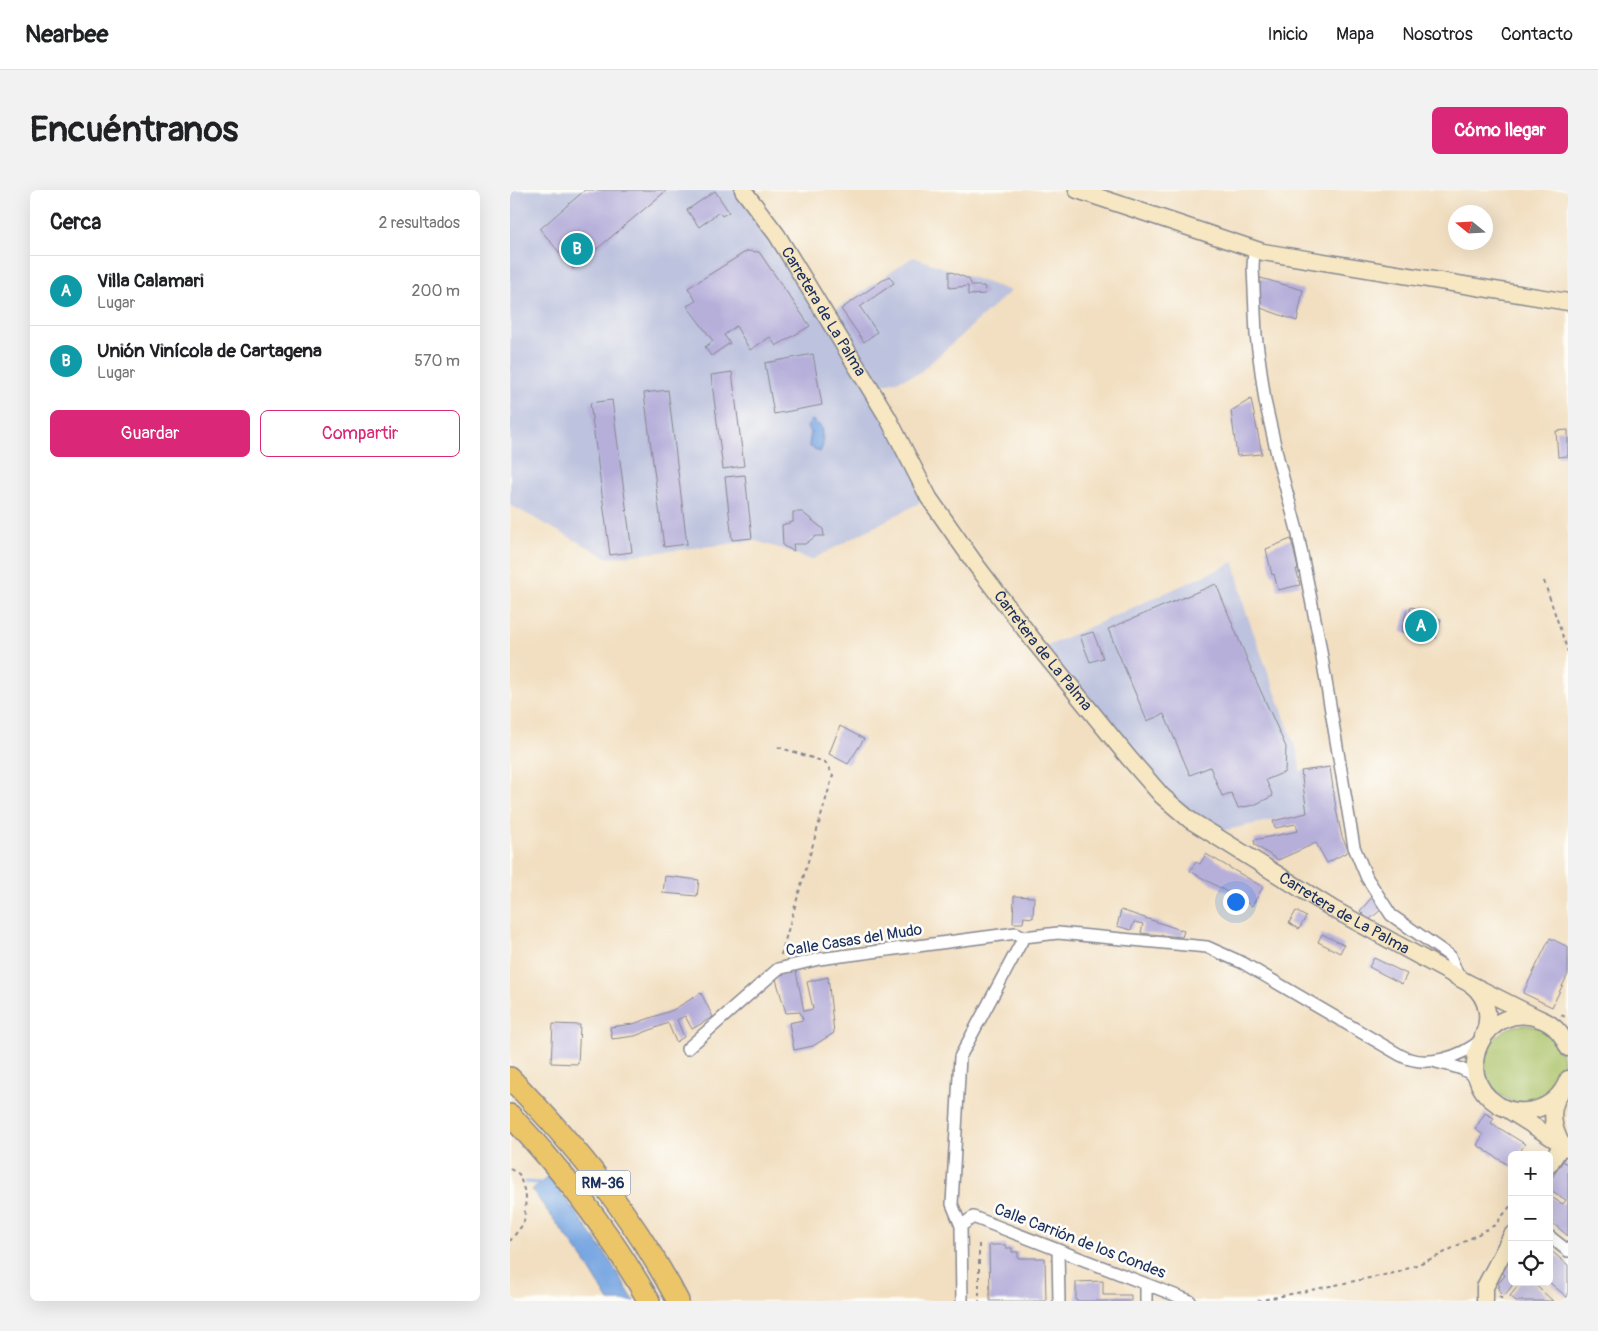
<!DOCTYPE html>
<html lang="es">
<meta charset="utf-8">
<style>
:root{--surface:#fff;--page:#f2f2f2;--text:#202124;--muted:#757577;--line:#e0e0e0;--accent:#db2777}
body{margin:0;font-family:Pangolin,sans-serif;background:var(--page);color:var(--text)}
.controls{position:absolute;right:15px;bottom:15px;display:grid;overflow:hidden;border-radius:8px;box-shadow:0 5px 20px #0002}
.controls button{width:45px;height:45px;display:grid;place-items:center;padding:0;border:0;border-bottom:1px solid var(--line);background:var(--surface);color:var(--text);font:25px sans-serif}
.compass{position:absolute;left:938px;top:15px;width:45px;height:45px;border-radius:50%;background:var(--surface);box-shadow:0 5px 20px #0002;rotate:288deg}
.you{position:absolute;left:725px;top:711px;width:18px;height:18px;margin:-12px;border:4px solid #fff;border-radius:50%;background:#1a73e8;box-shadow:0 0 0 8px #1a73e833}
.badge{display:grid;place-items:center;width:32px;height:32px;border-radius:50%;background:var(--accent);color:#fff;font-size:16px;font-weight:700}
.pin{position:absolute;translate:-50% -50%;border:2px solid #fff;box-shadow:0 1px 5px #0006}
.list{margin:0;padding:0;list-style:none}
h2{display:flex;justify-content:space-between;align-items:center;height:65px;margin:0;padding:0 20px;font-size:21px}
h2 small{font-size:16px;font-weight:400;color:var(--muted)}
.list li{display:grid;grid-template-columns:32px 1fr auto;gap:15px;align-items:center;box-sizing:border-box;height:70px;padding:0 20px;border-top:1px solid var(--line)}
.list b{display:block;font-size:19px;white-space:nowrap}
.list p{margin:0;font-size:16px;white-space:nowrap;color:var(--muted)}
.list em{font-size:16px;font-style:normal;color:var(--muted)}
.actions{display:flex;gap:10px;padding:15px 20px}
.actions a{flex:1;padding:11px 0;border:1px solid var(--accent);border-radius:8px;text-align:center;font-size:18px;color:var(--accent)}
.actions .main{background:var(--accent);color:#fff}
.icon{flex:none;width:28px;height:28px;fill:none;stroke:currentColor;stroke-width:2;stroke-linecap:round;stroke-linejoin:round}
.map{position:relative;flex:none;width:1058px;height:1111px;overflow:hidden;border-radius:8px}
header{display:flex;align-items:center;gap:30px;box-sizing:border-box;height:70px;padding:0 25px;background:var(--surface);border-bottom:1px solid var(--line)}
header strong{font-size:24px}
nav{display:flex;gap:28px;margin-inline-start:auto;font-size:18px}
.intro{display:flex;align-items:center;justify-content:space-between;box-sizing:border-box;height:120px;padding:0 30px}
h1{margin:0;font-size:35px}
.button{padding:12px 22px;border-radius:8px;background:var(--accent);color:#fff;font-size:18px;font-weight:700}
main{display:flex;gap:30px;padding:0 30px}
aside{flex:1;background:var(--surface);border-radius:8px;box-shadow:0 5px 20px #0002}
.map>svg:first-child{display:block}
.industrial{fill:#bdc3de}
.green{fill:#aac267;stroke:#627862}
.water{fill:#79a7e2;stroke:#4a6ba0}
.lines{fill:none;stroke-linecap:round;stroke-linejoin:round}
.stream{stroke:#79a7e2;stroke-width:3}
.building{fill:#b6afda}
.street-casing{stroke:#868790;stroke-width:14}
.secondary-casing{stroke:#868790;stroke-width:19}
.highway-casing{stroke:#868790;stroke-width:24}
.path{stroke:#868790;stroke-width:2;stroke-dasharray:4 4;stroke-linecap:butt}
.street{stroke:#fff;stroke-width:11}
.secondary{stroke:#f7e8c3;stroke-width:16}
.highway{stroke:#ecc569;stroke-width:21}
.labels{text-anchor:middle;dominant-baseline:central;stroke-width:5;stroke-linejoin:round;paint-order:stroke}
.shield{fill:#fdfcf7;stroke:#5f6c8c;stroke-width:1}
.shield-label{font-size:15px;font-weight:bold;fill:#1b2f5e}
.street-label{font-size:16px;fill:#1b2f5e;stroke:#fdfcf7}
</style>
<header>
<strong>Nearbee</strong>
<nav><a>Inicio</a><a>Mapa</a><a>Nosotros</a><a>Contacto</a></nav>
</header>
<div class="intro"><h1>Encuéntranos</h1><a class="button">Cómo llegar</a></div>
<main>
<aside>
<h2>Cerca<small>2 resultados</small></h2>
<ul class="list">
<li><span class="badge" style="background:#0f9aa8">A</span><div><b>Villa Calamari</b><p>Lugar</p></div><em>200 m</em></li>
<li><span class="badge" style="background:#0f9aa8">B</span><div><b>Unión Vinícola de Cartagena</b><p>Lugar</p></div><em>570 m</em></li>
</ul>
<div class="actions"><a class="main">Guardar</a><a>Compartir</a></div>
</aside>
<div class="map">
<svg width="1058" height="1111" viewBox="0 0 1058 1111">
<rect width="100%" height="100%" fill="#fdfcf7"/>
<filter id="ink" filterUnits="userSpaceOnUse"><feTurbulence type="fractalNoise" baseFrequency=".02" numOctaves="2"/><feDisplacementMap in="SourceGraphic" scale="10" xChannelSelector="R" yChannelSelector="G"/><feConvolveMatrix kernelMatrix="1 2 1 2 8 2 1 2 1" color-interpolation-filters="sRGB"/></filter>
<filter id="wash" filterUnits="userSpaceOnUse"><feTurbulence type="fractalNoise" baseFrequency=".0096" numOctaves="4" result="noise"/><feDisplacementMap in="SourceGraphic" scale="20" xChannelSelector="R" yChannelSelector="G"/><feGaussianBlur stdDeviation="1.12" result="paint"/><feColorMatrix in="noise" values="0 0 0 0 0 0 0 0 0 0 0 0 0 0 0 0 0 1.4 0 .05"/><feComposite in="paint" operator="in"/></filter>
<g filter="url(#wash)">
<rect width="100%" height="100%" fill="#f2dfc1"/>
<!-- industrial -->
<path class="industrial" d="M0,0H233L316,126L403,67L501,101L408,184L361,199L419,308L301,370L273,359L245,351L98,368L0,315Z
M724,372L735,419L788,564L797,623L701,643L680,630L531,459Z"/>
<!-- green -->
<path class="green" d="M975 874a39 39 0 1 1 78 0a39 39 0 1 1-78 0Z"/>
<!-- water -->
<path class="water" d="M302,230L311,237L313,255L310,262L299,256L301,242L297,237Z
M39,986L95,1063L124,1111H99L74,1070L22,1000Z"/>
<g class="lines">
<!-- stream -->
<path class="stream" d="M15,992L31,993L33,995"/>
</g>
<g id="blocks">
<!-- building -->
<path class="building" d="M75,0H157L63,79L30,39Z
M205,1L219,22L212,26L209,22L189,37L177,20Z
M237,61L249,62L300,136L266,156L260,147L240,160L226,136L214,145L220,153L201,166L195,157L203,151L177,116L186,111L178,98Z
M439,81L459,89L462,96H474L476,104L458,105V96L439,98Z
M379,86L384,93L350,117L367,142L354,152L331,119Z
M747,87L793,100L787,131L748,117Z
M303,164L312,215L264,224L255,173Z
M222,182L234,276L213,279L201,185Z
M158,200L177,354L154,357L134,203Z
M741,209L752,264L727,266L721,221Z
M102,210L122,362L100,365L80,213Z
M1058,240V266L1048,267L1046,241Z
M235,285L242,348L222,350L215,287Z
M283,322H292L313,339L314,346H306L295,354H283L284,361L273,356L272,335L283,332Z
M781,349L788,379H786L790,395L768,400L764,384L762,385L756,359Z
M706,394L744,486L776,557L775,582L756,590L763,606L744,615L728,618L721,603L712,606L700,577L680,585L654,524L637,531L598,439Z
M901,417L916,421L915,425L931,429L926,448L910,444V447L891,442L897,419L900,420Z
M583,442L593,468L580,472L570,446Z
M330,536L354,549L338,574L319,564Z
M820,577L826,619L832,647L839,661L817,673L806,653L768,670L745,655L744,650L788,641L786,634L765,638L763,631L797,623L791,581Z
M696,664L753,697L742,716L680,681L686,672L690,674Z
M155,686L189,690L187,706L153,703Z
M504,706L524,707L523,728L514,727L513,733H503Z
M863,706L872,719L859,730L850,721Z
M611,720L674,741L672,747L631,743L633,734L624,732L621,740L607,736Z
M786,721L796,727L789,739L779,733Z
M812,744L834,755L830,763L808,752Z
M1040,748L1058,757V784L1042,817L1013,803Z
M864,768L897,784L892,794L859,777Z
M286,781L294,821L303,819L297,792L318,787L324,843L303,856L284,860L279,833L293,830L290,822L276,823L265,786Z
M191,803L203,827L182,839L175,826L167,830L174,847L166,852L158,833L125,846L102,849L100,837L123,834L163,820Z
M43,834L70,835L68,874L41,873Z
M975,923L984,928L981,933L1015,954L1008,965H1002L1001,977L967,955L973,945L965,939Z
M1053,971L1058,975V1046L1039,1030V1006L1053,1014L1056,1010L1039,999V992Z
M479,1055H496V1058H502V1062H508V1068H535L536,1111H480Z
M1039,1059L1058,1075V1108L1039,1092Z
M996,1072L1002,1077V1092H1005L994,1106L989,1101L990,1099L988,1097L990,1096L988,1094L995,1085L991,1082Z
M593,1091V1105H621V1111H566V1092Z
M1011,1092H1022L1043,1111H1006L1000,1106Z"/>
</g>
</g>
<g filter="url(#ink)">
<use href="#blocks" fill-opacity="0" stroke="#868790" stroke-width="1"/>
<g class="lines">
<!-- street casing -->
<g class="street-casing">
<path id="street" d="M744,60L743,77L746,145L755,211L769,273L787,340L808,444L844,657L857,688L881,725L940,766L949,788
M177,859L268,779L309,769L506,743L514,747
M926,872C942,876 960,878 968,893
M451,1036L463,1027L680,1111
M1039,1046L1058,1061
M548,1060L549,1111
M636,1094V1111
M452,1111L451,1036L442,1014L450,867L514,747L548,743L697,757L733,773L890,865C915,879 952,867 972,849"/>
</g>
<!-- secondary casing -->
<g class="secondary-casing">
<g id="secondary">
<path id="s1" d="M233,0L267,45L378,228L419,308L466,375L523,450L618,567L652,606L680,630L823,719L960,794L1030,829"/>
<path d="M567,0L753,62L1058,112"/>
<path d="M963,796C978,809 981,829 973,846"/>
<path d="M1058,858C1053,845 1044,834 1030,829C977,809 939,883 987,914C997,921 1011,923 1023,920C1040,916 1052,905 1058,889"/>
<path d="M1049,905C1039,922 1043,938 1052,955"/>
<path d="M1000,921L1058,958"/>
<path d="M1039,975L1052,955"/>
<path d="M975,1111V1097L1002,1045"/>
</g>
</g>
<!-- highway casing -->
<g class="highway-casing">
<path id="highway" d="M0,888C66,956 124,1027 168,1111
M0,925C54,982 100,1043 139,1111"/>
</g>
<!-- path -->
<path class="path" d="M1034,391L1058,462
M268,557L315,572L323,585L270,768
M1051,825L1058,828
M0,979L9,984L16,1006L14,1033L0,1051
M469,1054V1111
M989,1106L994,1111
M747,1111L889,1082L928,1066L985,1035L1002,1014"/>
<!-- street -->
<use href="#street" class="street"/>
<!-- secondary -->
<use href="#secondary" class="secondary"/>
<!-- highway -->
<use href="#highway" class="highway"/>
</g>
</g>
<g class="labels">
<!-- shield labels -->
<rect class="shield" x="65.5" y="980.5" width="55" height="25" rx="4"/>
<g class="shield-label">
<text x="93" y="993">RM-36</text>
</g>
<!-- street labels -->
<g class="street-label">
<text stroke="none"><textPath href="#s1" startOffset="146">Carretera de La Palma</textPath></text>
<text stroke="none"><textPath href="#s1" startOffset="551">Carretera de La Palma</textPath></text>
<text stroke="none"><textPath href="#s1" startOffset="956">Carretera de La Palma</textPath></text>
<text transform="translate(344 750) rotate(-9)">Calle Casas del Mudo</text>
<text transform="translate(570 1051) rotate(21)">Calle Carrión de los Condes</text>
</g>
</g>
</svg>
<div class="controls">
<button>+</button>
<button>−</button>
<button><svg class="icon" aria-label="locate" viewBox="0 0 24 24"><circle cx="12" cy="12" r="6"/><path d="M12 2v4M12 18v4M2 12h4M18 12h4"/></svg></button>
</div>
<svg class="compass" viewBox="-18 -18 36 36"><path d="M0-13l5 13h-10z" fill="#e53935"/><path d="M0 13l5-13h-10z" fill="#757577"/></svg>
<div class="you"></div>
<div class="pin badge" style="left:911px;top:436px;background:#0f9aa8">A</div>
<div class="pin badge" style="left:67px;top:59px;background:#0f9aa8">B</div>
</div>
</main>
